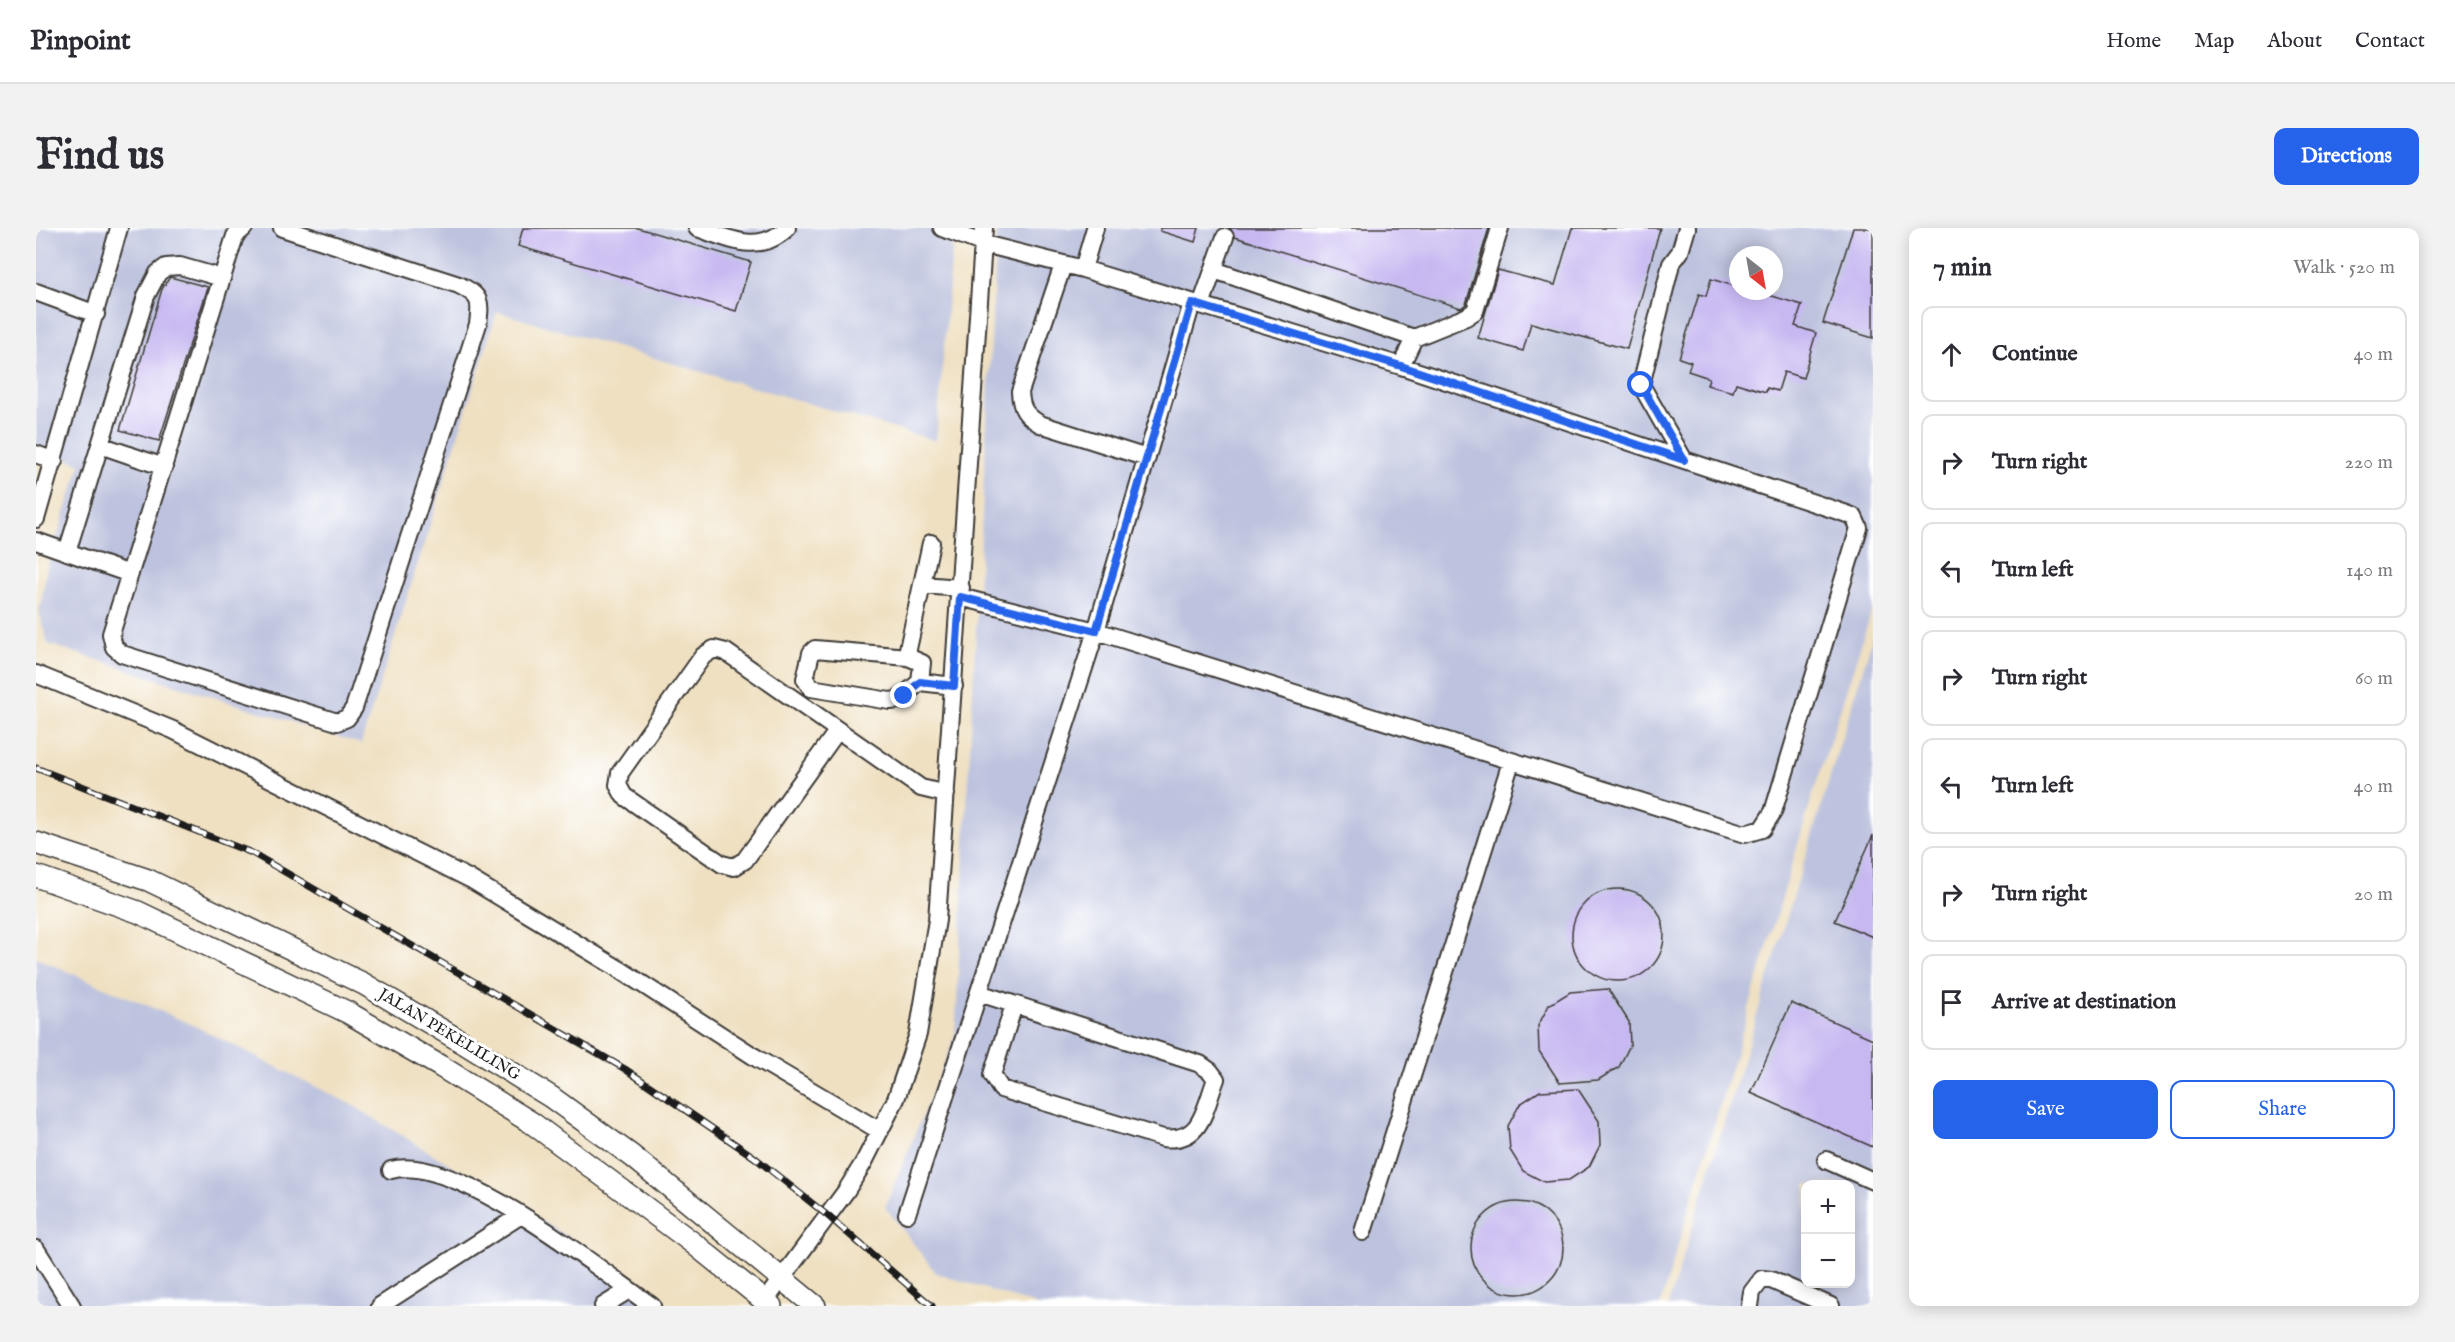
<!DOCTYPE html>
<meta charset="utf-8">
<style>
:root{--surface:#fff;--page:#f2f2f3;--text:#2b2b33;--muted:#7c7c81;--line:#e1e1e2;--accent:#2563eb}
body{margin:0;font-family:"IM FELL English",serif;background:var(--page);color:var(--text)}
.controls{position:absolute;right:18px;bottom:18px;display:grid;overflow:hidden;border-radius:12px;box-shadow:0 3px 15px #0003}
.controls button{width:54px;height:54px;display:grid;place-items:center;padding:0;border:0;border-bottom:2px solid var(--line);background:var(--surface);color:var(--text);font:30px sans-serif}
.compass{position:absolute;left:1693px;top:18px;width:54px;height:54px;border-radius:50%;background:var(--surface);box-shadow:0 3px 15px #0003;rotate:149deg}
.stop{position:absolute;width:18px;height:18px;margin:-14px;border:4px solid #2563eb;border-radius:50%;background:#fff}
.stop.end{background:#2563eb;border-color:#fff;box-shadow:0 2px 6px #0008}
.list{margin:0;padding:0;list-style:none}
h2{display:flex;justify-content:space-between;align-items:center;height:78px;margin:0;padding:0 24px;font-size:26px}
h2 small{font-size:20px;font-weight:400;color:var(--muted)}
.list li{display:grid;grid-template-columns:39px 1fr auto;gap:18px;align-items:center;box-sizing:border-box;height:96px;margin:0 12px 12px;padding:0 12px;border:2px solid var(--line);border-radius:12px}
.list b{display:block;font-size:22px;white-space:nowrap}
.list em{font-size:20px;font-style:normal;color:var(--muted)}
.actions{display:flex;gap:12px;padding:18px 24px}
.actions a{flex:1;padding:14px 0;border:2px solid var(--accent);border-radius:12px;text-align:center;font-size:21px;color:var(--accent)}
.actions .main{background:var(--accent);color:#fff}
.icon{flex:none;width:33px;height:33px;fill:none;stroke:currentColor;stroke-width:2;stroke-linecap:round;stroke-linejoin:round}
.map{position:relative;flex:none;width:1837px;height:1078px;overflow:hidden;border-radius:12px}
header{display:flex;align-items:center;gap:36px;box-sizing:border-box;height:84px;padding:0 30px;background:var(--surface);border-bottom:2px solid var(--line)}
header strong{font-size:28px}
nav{display:flex;gap:33px;margin-inline-start:auto;font-size:21px}
.intro{display:flex;align-items:center;justify-content:space-between;box-sizing:border-box;height:144px;padding:0 36px}
h1{margin:0;font-size:42px}
.button{padding:15px 27px;border-radius:12px;background:var(--accent);color:#fff;font-size:21px;font-weight:700}
main{display:flex;gap:36px;padding:0 36px}
aside{flex:1;background:var(--surface);border-radius:12px;box-shadow:0 3px 15px #0003}
.map>svg:first-child{display:block}
.industrial{fill:#bdc3de;fill-rule:evenodd}
.building{fill:#c7b8f1}
.lines{fill:none;stroke-linecap:round;stroke-linejoin:round}
.minor-casing{stroke:#3c3935;stroke-width:20}
.major-casing{stroke:#3c3935;stroke-width:24}
.minor{stroke:#fff;stroke-width:16}
.major{stroke:#fff;stroke-width:21}
.rail-casing{stroke:#1c1c1c;stroke-width:7}
.rail{stroke:#fff;stroke-width:4.5;stroke-dasharray:14;stroke-linecap:butt}
.route{stroke:#2563eb;stroke-width:8}
.labels{text-anchor:middle;dominant-baseline:central;stroke-width:6;stroke-linejoin:round;paint-order:stroke}
.street-label{font-size:16px;fill:#1c1c1c;stroke:#fff}
</style>
<header>
<strong>Pinpoint</strong>
<nav><a>Home</a><a>Map</a><a>About</a><a>Contact</a></nav>
</header>
<div class="intro"><h1>Find us</h1><a class="button">Directions</a></div>
<main>
<div class="map">
<svg width="1837" height="1078" viewBox="0 0 1837 1078">
<rect width="100%" height="100%" fill="#fff"/>
<filter id="ink" filterUnits="userSpaceOnUse"><feTurbulence type="fractalNoise" baseFrequency=".0167" numOctaves="2"/><feDisplacementMap in="SourceGraphic" scale="12" xChannelSelector="R" yChannelSelector="G"/><feConvolveMatrix kernelMatrix="1 2 1 2 8 2 1 2 1" color-interpolation-filters="sRGB"/></filter>
<filter id="wash" filterUnits="userSpaceOnUse"><feTurbulence type="fractalNoise" baseFrequency=".008" numOctaves="4" result="noise"/><feDisplacementMap in="SourceGraphic" scale="24" xChannelSelector="R" yChannelSelector="G"/><feGaussianBlur stdDeviation="1.35" result="paint"/><feColorMatrix in="noise" values="0 0 0 0 0 0 0 0 0 0 0 0 0 0 0 0 0 1.4 0 .05"/><feComposite in="paint" operator="in"/></filter>
<g filter="url(#wash)">
<rect width="100%" height="100%" fill="#efe0c1"/>
<!-- industrial -->
<path class="industrial" d="M0,0H918L900,213L461,84L325,516L12,416L3,385L11,340L45,236L0,219Z
M961,0H1837V379L1774,576L1624,1078H1003L900,1045L849,979L919,809ZM1702,27H1738V63H1702Z
M1837,408V1078H1632ZM1770,956H1814V1056H1770Z
M0,730L155,796L318,878L597,1049L632,1078H0Z"/>
<g id="blocks">
<!-- building -->
<path class="building" d="M487,0H602L715,34L700,83L482,18Z
M1124,0H1163L1159,14L1124,3Z
M1194,0H1453L1430,76L1425,80L1199,9Z
M1536,0H1624L1591,121L1495,95L1487,123L1442,110L1462,42L1519,57Z
M1817,0H1837V110L1787,95Z
M134,49L172,59L123,213L84,202L126,61Z
M1675,51L1702,59V63H1719L1766,77L1759,98L1780,105L1767,150L1748,144L1742,163L1731,160L1730,164L1700,155L1697,164L1671,157L1673,150L1652,143L1655,134L1643,130L1663,66L1670,68Z
M1837,607V709L1799,693Z
M1536 707a46 46 0 1 1 92 0a46 46 0 1 1-92 0Z
M1572,761L1593,794L1594,817L1583,839L1562,852L1524,855L1503,823L1502,798L1513,777L1534,764Z
M1755,775L1837,811V919L1715,865Z
M1542,861L1563,893L1564,917L1553,939L1533,952L1508,954L1487,943L1474,922L1472,898L1484,876L1504,863Z
M1435 1020a46 46 0 1 1 92 0a46 46 0 1 1-92 0Z"/>
</g>
</g>
<g filter="url(#ink)">
<use href="#blocks" fill-opacity="0" stroke="#3c3935" stroke-width="1.5"/>
<g class="lines">
<!-- minor casing -->
<g class="minor-casing">
<path id="minor" d="M208,0L199,8L75,406L78,419L86,426L301,494L311,490L318,480L442,96C445,73 445,68 423,57L246,0
M661,0C694,11 723,27 751,0
M906,0L948,16L1047,41L1365,138L1811,286L1818,289L1823,300L1737,584L1726,601L1709,606L1060,403L924,369
M1027,37L984,164C985,181 989,187 1004,196L1111,230
M1047,41L1059,0
M1178,42L1378,110L1430,89L1439,83L1464,0
M0,64L60,86
M1165,77L1189,9
M1365,138L1378,110
M64,217L128,239
M0,226L18,233
M1648,232L1605,157L1635,36L1644,24L1651,0
M0,291L83,0
M0,313L94,346
M31,324L110,68L122,45L130,39L144,38L186,50
M886,357L925,360
M872,429L779,421L775,425L769,451L775,460L854,473L862,472L884,454L918,458
M0,446L137,502L434,651L583,741L722,831L844,903
M884,454L886,435L872,429V421L895,315
M802,502L709,632L698,639L686,636L588,568L582,557L584,545L667,428L678,421L690,424L885,560L910,566
M943,765L1164,836L1174,843L1180,851C1168,882 1166,915 1127,910L965,861L956,847L978,777
M1790,932L1837,953
M355,942C420,925 561,1040 616,1078
M871,986L1060,403L1156,75
M1327,1004L1475,534
M0,1021L36,1078
M729,1073L810,963L828,934L860,871L882,806L901,692L948,0
M344,1078L485,987
M567,1078L593,1062
M1714,1078L1716,1064L1726,1051L1735,1052L1795,1078"/>
</g>
<!-- major casing -->
<g class="major-casing">
<path id="major" d="M0,615L112,652L328,756L421,811L515,869L596,928L779,1078
M0,648L102,684L311,784L404,838L496,895L657,1015L735,1078"/>
</g>
<!-- minor -->
<use href="#minor" class="minor"/>
<!-- major -->
<use href="#major" class="major"/>
<!-- rail casing -->
<g class="rail-casing">
<path id="rail" d="M0,540L216,625L589,841L718,929L792,988L896,1078"/>
</g>
<!-- rail -->
<use href="#rail" class="rail"/>
</g>
</g>
<g class="lines" filter="url(#ink)">
<!-- route -->
<path class="route" d="M868,468L884,454L918,458L924,369L1060,403L1156,75L1365,138L1648,232L1605,157"/>
</g>
<g class="labels">
<!-- street labels -->
<g class="street-label">
<text transform="translate(413 807) rotate(31)">JALAN PEKELILING</text>
</g>
</g>
</svg>
<div class="controls">
<button>+</button>
<button>−</button>
</div>
<svg class="compass" viewBox="-18 -18 36 36"><path d="M0-13l5 13h-10z" fill="#e53935"/><path d="M0 13l5-13h-10z" fill="#7c7c81"/></svg>
<div class="stop" style="left:1605px;top:157px"></div>
<div class="stop end" style="left:868px;top:468px"></div>
</div>
<aside>
<h2>7 min<small>Walk · 520 m</small></h2>
<ul class="list">
<li><svg class="icon" aria-label="ahead" viewBox="0 0 24 24"><path d="M12 20V5M6 11l6-6 6 6"/></svg><div><b>Continue</b></div><em>40 m</em></li>
<li><svg class="icon" aria-label="right" viewBox="0 0 24 24"><path d="M7 20v-9h11M14 6l5 5-5 5"/></svg><div><b>Turn right</b></div><em>220 m</em></li>
<li><svg class="icon" aria-label="left" viewBox="0 0 24 24"><path d="M17 20v-9H6M10 6l-5 5 5 5"/></svg><div><b>Turn left</b></div><em>140 m</em></li>
<li><svg class="icon" aria-label="right" viewBox="0 0 24 24"><path d="M7 20v-9h11M14 6l5 5-5 5"/></svg><div><b>Turn right</b></div><em>60 m</em></li>
<li><svg class="icon" aria-label="left" viewBox="0 0 24 24"><path d="M17 20v-9H6M10 6l-5 5 5 5"/></svg><div><b>Turn left</b></div><em>40 m</em></li>
<li><svg class="icon" aria-label="right" viewBox="0 0 24 24"><path d="M7 20v-9h11M14 6l5 5-5 5"/></svg><div><b>Turn right</b></div><em>20 m</em></li>
<li><svg class="icon" aria-label="arrive" viewBox="0 0 24 24"><path d="M6 21V4h12l-3 4 3 4H6"/></svg><div><b>Arrive at destination</b></div></li>
</ul>
<div class="actions"><a class="main">Save</a><a>Share</a></div>
</aside>
</main>
